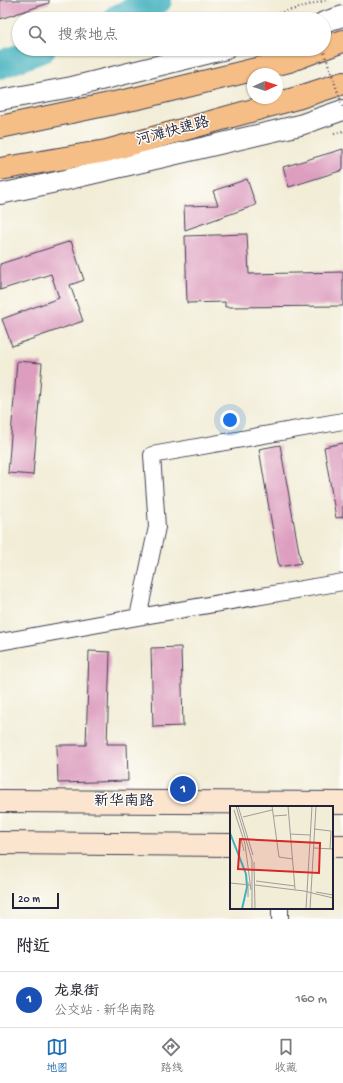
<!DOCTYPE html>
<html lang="zh">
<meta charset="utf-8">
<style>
:root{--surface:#fff;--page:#f7f7f7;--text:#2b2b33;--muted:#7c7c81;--line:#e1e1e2;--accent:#1f6fb2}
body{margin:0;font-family:"Gochi Hand","LXGW WenKai TC",sans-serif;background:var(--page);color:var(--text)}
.compass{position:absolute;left:247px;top:68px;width:36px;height:36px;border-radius:50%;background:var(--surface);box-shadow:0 1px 3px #0004;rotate:87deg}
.scale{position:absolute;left:12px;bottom:10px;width:47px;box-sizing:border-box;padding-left:4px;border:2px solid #22223b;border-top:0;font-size:11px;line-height:14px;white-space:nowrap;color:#22223b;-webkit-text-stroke:3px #fdfcf7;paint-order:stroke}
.you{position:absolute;left:230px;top:420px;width:14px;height:14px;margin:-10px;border:3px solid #fff;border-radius:50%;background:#1a73e8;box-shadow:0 0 0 6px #1a73e833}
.badge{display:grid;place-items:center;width:26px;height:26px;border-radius:50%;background:var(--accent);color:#fff;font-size:13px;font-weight:700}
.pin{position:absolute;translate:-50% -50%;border:2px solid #fff;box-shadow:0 1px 4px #0006}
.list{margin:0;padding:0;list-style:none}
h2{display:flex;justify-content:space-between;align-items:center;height:52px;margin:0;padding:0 16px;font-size:17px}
h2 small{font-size:13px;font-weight:400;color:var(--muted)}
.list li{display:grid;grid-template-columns:26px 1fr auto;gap:12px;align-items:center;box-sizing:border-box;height:56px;padding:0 16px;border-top:1px solid var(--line)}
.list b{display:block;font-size:15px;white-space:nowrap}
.list p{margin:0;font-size:13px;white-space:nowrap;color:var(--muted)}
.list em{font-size:13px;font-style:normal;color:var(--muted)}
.icon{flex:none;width:22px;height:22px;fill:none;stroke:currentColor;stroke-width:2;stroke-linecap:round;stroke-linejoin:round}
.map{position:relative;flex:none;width:343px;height:919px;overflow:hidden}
.search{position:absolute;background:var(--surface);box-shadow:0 1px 3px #0004;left:12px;right:12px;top:12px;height:44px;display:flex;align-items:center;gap:10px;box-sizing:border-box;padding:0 14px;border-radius:22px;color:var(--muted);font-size:15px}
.sheet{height:108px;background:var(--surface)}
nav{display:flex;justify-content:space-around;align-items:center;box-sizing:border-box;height:56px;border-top:1px solid var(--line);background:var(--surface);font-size:11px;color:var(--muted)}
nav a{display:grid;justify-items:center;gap:2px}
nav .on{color:var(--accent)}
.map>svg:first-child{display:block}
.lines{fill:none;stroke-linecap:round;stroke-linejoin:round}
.river{stroke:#41b0bd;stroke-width:28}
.building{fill:#dd9dbf}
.minor-casing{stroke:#414052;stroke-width:18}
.tertiary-casing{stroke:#414052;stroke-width:22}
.secondary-casing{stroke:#414052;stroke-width:24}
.trunk-casing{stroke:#414052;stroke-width:24}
.path{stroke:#414052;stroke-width:2.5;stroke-dasharray:1 3;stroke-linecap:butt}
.minor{stroke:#fff;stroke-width:16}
.tertiary{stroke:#fff;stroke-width:20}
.secondary{stroke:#fbe5cf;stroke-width:22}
.trunk{stroke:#f6be87;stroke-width:22}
.path-bridge{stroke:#414052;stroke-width:2.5;stroke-dasharray:1 3;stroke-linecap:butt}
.labels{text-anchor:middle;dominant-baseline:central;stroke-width:3;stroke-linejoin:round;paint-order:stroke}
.street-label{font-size:15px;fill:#22223b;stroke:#fdfcf7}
.inset-river{fill:none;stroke:#41b0bd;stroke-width:2}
.inset-road{fill:none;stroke:#9f9c99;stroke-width:1}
.view{fill:#d62828;fill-opacity:0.15;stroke:#d62828;stroke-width:2}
.inset-edge{fill:none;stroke:#22223b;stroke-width:2}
</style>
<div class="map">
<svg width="343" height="919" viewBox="0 0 343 919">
<rect width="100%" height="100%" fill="#fdfcf7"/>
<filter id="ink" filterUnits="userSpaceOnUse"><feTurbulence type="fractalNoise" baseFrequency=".025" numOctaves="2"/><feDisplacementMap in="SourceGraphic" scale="8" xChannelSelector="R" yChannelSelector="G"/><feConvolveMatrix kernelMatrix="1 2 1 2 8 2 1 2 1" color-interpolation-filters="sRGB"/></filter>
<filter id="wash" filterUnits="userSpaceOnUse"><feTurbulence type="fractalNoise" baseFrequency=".012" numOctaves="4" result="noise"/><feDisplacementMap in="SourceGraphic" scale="16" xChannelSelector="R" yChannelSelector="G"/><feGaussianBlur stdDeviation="0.9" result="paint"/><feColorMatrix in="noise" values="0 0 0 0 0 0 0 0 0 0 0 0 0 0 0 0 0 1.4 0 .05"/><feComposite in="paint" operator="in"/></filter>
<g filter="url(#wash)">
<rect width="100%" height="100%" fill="#f2edd7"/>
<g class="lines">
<!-- river -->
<path class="river" d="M116,19L158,0
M0,65L42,49"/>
</g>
<g id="blocks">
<!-- building -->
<path class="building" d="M0,0H49V3L0,19Z
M343,149V170L289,187L283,167Z
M247,179L256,205L185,230L184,206L218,205L213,191Z
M247,234L249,274L343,272V306L225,307V302L187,303L185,236Z
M71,241L84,280L70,285L83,321L12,346L2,319L59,298L51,274L0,290V264Z
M17,361L42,363L33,475L8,473Z
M343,443V517L336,518L324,447Z
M280,445L301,563L279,567L259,449Z
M181,647L183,726L153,727L151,648Z
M89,651L110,652L107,744H127L128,781L58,783L57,745H86Z"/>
</g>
</g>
<g filter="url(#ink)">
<use href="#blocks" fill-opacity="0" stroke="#414052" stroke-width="1"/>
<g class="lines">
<!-- minor casing -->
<g class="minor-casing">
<path id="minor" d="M138,617L157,527L152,455L343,421
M0,642L138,617L343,582
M280,919V908"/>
</g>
<!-- tertiary casing -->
<g class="tertiary-casing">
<path id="tertiary" d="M324,22L343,16
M0,100L72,87L226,49
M0,194L61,181L300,125L343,110"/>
</g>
<!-- secondary casing -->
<g class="secondary-casing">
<path id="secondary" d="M0,801L343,803
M0,843L231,845
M332,846H343"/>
</g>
<!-- trunk casing -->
<g class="trunk-casing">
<path id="trunk" d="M324,48L343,41
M0,127L138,98L289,61L321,49
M0,169L106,151L297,98L343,83"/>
</g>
<!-- path -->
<path class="path" d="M271,19L270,16L326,0
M334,134L343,131"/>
<!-- minor -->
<use href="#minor" class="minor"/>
<!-- tertiary -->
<use href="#tertiary" class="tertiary"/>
<!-- secondary -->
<use href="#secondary" class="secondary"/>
<!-- trunk -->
<use href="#trunk" class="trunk"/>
<!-- path-bridge -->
<path class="path-bridge" d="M323,49L343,107"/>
</g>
</g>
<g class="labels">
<!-- street labels -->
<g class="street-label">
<text transform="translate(173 132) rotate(-15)">河滩快速路</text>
<text x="124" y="802">新华南路</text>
</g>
</g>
<!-- overview -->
<g transform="translate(230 806)">
<rect width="103" height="103" fill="#f2edd7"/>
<path class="inset-river" d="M0,27L16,68L17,81L12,103"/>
<path class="inset-road" d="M6,0L22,54V103M8,0L23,49M42,0L49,51L63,53M58,0L65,83M4,4L15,38L21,84M44,10L57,9M13,11L42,4M84,23L101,25L100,43M60,28L80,29M11,33L14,45M84,42L103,43M24,56L25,103M26,75L65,80M0,77L20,79M25,79L74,85L103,92M86,86L103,89M18,91V76M76,103L82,0M80,103L86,0"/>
<path class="view" d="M10,33L90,37L89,67L8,63Z"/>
<rect width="103" height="103" class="inset-edge"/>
</g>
</svg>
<svg class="compass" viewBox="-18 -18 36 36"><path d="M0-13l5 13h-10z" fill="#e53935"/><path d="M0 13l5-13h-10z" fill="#7c7c81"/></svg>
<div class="scale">20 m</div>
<div class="you"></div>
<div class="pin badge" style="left:183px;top:789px;background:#1a4fb4">1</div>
<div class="search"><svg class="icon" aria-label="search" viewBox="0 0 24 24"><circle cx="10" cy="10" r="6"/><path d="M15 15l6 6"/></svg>搜索地点</div>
</div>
<section class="sheet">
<h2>附近<small></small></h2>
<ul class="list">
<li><span class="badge" style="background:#1a4fb4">1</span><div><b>龙泉街</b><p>公交站 · 新华南路</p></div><em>160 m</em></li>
</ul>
</section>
<nav>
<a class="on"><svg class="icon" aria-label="map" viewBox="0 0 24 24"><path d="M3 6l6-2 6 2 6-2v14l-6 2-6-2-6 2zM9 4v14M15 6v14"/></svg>地图</a>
<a><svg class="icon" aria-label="directions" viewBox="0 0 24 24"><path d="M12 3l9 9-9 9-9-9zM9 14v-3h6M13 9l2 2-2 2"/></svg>路线</a>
<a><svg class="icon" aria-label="saved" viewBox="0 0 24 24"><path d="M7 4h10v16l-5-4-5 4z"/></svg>收藏</a>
</nav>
